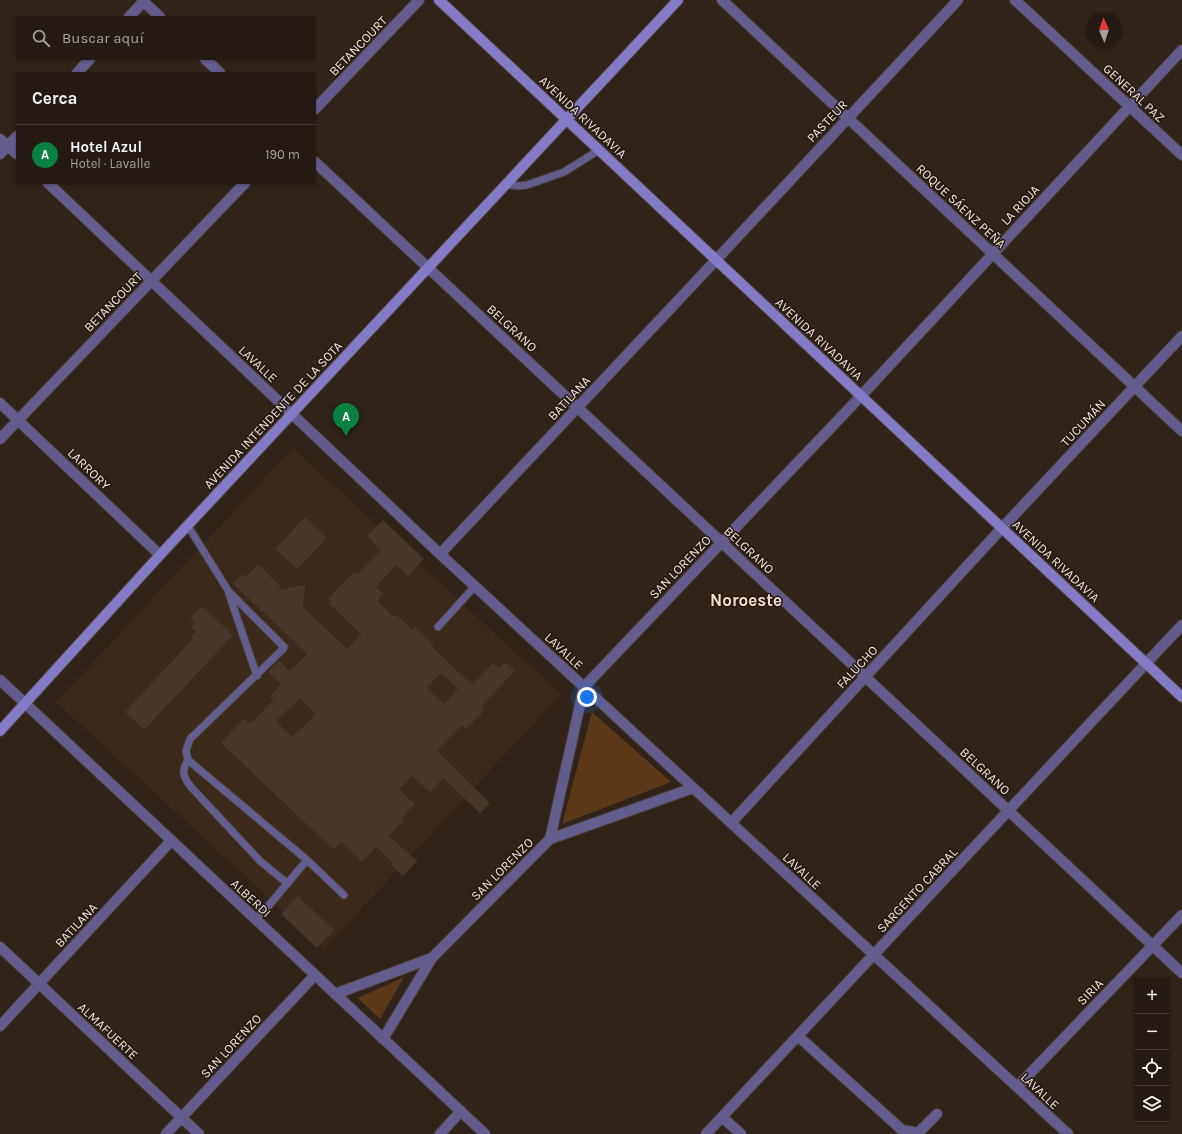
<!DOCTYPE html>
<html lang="es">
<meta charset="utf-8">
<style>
:root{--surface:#241a13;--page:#2c231c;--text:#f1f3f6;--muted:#a3a1a0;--line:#413833;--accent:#0b8043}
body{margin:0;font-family:Karla,sans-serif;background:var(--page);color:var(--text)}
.controls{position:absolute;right:12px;bottom:12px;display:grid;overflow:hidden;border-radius:0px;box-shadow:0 1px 3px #0004}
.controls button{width:36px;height:36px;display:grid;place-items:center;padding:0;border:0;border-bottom:1px solid var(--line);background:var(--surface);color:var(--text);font:20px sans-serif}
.compass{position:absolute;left:1086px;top:12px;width:36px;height:36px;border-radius:50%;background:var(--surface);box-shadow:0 1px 3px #0004;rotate:358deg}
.you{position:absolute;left:587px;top:697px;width:14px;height:14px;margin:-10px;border:3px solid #fff;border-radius:50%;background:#1a73e8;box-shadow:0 0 0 6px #1a73e833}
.badge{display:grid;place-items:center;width:26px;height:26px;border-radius:50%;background:var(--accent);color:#fff;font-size:13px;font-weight:700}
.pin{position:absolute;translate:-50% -33px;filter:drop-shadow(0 1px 2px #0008)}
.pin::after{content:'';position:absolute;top:21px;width:14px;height:12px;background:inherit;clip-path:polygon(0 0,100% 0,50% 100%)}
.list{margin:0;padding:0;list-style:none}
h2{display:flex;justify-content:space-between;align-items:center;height:52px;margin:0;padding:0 16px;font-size:17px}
h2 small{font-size:13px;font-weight:400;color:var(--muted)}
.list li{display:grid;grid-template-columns:26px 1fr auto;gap:12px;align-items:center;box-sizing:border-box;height:60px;padding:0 16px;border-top:1px solid var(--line)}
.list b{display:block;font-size:15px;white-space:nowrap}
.list p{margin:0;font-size:13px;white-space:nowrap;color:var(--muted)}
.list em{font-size:13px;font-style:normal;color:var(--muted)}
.icon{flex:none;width:22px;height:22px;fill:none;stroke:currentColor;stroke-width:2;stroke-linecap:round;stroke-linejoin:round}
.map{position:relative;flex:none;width:1182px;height:1134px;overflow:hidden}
.search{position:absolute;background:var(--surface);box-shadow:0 1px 3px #0004;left:16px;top:16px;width:300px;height:44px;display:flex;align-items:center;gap:10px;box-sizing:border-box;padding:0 14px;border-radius:0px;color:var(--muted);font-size:15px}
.panel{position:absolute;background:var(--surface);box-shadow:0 1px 3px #0004;left:16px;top:72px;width:300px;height:112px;border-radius:0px}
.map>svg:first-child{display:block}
.built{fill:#3b291a}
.green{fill:#5d3818}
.building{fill:#45372c;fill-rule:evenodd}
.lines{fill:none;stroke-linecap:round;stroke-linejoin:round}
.service-casing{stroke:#4b3e35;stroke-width:9}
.minor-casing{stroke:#4b3e35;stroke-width:12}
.tertiary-casing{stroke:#4b3e35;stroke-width:12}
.secondary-casing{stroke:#4b3e35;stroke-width:12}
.service{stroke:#625d8d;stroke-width:7}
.minor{stroke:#625d8d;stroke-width:10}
.tertiary{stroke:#625d8d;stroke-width:10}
.secondary{stroke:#847bc7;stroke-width:10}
.labels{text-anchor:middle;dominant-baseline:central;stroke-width:3;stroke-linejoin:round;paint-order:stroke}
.street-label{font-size:13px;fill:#efe6df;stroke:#261910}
.district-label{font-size:17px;font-weight:bold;fill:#efddcf;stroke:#261910}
</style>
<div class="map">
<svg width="1182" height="1134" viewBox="0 0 1182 1134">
<rect width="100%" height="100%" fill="#302319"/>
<!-- built -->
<path class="built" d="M293,448L561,694L324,949L56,702Z"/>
<!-- green -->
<path class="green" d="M592,712L671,782L562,824Z
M404,977L380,1019L358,998Z"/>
<!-- building -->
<path class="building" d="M305,517L327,538L297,569L275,549Z
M383,520L424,559L408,576L396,565L376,587L383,594L377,601L393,616L395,614L413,630L415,627L433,644L431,646L467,680L468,679L473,684L493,663L499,668L505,662L515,671L481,707L485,710L466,729L462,725L437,751L490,803L480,813L443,778L430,792L412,776L399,789L415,804L402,818L404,820L389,836L417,861L403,876L391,865L393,863L376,847L362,862L341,842L334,850L221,743L244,718L250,724L274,699L270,696L281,684L268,672L279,661L290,671L307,654L233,583L243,574L246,577L258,564L281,586L277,590L305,585L303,607L347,649L361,634L328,603L331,601L328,598L354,572L357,574L381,550L367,536ZM441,673L458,689L444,704L427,688ZM300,698L316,714L292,737L276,721Z
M202,606L233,635L144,730L125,712L193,639L191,637L196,631L191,627L195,623L190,618Z
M298,896L334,930L317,948L281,914Z"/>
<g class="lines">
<!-- service casing -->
<g class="service-casing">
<path id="service" d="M506,184L518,186L527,185L564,172L599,150
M188,526L229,592L284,647L283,649L190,739L186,751L188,760L307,860L344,895
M229,594L257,676
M438,627L475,586
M188,760C181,771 183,777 191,787L260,861L287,883
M255,919L265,910L307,860"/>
</g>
<!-- minor casing -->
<g class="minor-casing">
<path id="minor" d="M142,0L160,17
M722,0L1182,431
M1015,0L1182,155
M129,17L145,0
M205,59L220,73
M77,73L90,59
M315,109L419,0
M0,139L17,154
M0,154L17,136
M315,162L1182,973
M48,183L440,554L1068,1134
M0,403L160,555
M0,439L245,183
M440,554L716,260L958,0
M731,823L1002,528L1182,336
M550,839L584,687L861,396L1182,50
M0,947L199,1134
M335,994L432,958
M0,1026L171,841
M798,1036L902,1130L918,1133L937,1114
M383,1039L432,958L550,839L693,788
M1017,1087L1182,915
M722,1117L741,1134
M166,1134L315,975
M440,1134L461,1111
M706,1134L1182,625"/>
</g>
<!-- tertiary casing -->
<g class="tertiary-casing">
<path id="tertiary" d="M0,680L485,1134"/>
</g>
<!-- secondary casing -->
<g class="secondary-casing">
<path id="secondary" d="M439,0L1182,697
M0,731L160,555L678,0"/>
</g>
<!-- service -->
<use href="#service" class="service"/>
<!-- minor -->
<use href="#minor" class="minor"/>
<!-- tertiary -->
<use href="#tertiary" class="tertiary"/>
<!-- secondary -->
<use href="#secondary" class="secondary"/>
</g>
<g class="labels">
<!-- street labels -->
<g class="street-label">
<text transform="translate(358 46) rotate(-46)">BETANCOURT</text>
<text transform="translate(1134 93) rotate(43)">GENERAL PAZ</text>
<text transform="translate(583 117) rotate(43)">AVENIDA RIVADAVIA</text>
<text transform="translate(827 121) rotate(-47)">PASTEUR</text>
<text transform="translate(1020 205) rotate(-47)">LA RIOJA</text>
<text transform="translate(961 206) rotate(43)">ROQUE SÁENZ PEÑA</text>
<text transform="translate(113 302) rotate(-46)">BETANCOURT</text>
<text transform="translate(512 328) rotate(43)">BELGRANO</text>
<text transform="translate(819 339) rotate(43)">AVENIDA RIVADAVIA</text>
<text transform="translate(258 364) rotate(43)">LAVALLE</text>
<text transform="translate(569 398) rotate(-47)">BATILANA</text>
<text transform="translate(273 415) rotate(-47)">AVENIDA INTENDENTE DE LA SOTA</text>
<text transform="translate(1083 423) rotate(-47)">TUCUMÁN</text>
<text transform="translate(89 469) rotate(44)">LARRORY</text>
<text transform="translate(749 550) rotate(43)">BELGRANO</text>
<text transform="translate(1056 561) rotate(43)">AVENIDA RIVADAVIA</text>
<text transform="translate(680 567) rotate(-46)">SAN LORENZO</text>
<text transform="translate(564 651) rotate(43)">LAVALLE</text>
<text transform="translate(857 667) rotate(-47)">FALUCHO</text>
<text transform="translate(985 771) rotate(43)">BELGRANO</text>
<text transform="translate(502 869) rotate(-45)">SAN LORENZO</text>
<text transform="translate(802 871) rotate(43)">LAVALLE</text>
<text transform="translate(917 890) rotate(-47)">SARGENTO CABRAL</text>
<text transform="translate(251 898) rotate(43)">ALBERDI</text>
<text transform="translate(76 925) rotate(-47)">BATILANA</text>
<text transform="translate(1090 992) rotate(-46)">SIRIA</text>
<text transform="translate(108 1031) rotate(43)">ALMAFUERTE</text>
<text transform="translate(231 1046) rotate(-47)">SAN LORENZO</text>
<text transform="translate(1040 1091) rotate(43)">LAVALLE</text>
</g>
<!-- district labels -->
<g class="district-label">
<text x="746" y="600">Noroeste</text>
</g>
</g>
</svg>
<div class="controls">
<button>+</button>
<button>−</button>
<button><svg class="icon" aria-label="locate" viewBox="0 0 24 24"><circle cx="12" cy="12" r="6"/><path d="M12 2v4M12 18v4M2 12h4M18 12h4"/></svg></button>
<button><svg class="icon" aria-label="layers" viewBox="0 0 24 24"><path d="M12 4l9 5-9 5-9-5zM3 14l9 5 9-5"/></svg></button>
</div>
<svg class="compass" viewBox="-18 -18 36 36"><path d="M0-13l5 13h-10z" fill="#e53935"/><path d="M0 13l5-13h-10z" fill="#a3a1a0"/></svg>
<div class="you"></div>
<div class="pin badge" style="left:346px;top:436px">A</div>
<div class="search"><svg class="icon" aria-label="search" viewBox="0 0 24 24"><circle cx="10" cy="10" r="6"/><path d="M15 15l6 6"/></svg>Buscar aquí</div>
<section class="panel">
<h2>Cerca<small></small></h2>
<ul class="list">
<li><span class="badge">A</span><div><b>Hotel Azul</b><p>Hotel · Lavalle</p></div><em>190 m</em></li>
</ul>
</section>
</div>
